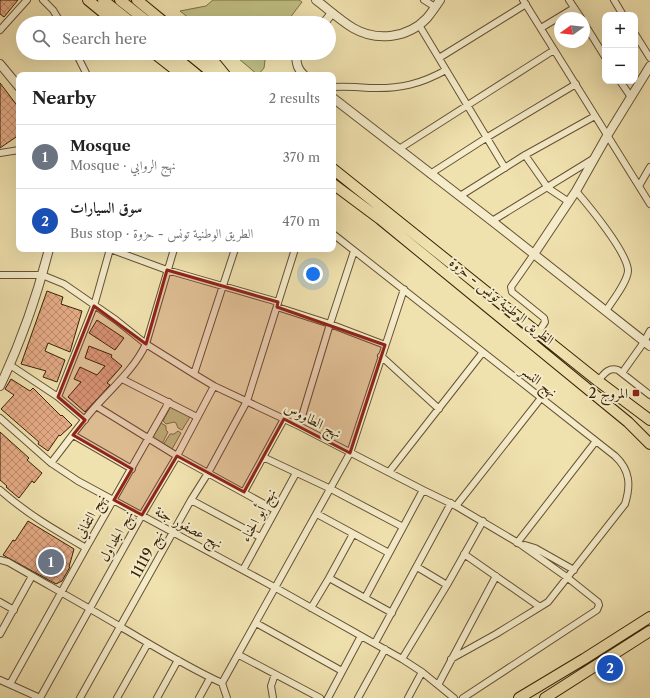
<!DOCTYPE html>
<meta charset="utf-8">
<style>
:root{--surface:#fff;--page:#f6f6f6;--text:#222;--muted:#767676;--line:#e0e0e0;--accent:#8f2418}
body{margin:0;font-family:"Libre Caslon Text",Amiri,serif;background:var(--page);color:var(--text)}
.controls{position:absolute;right:12px;top:12px;display:grid;overflow:hidden;border-radius:8px;box-shadow:0 4px 16px #0002}
.controls button{width:36px;height:36px;display:grid;place-items:center;padding:0;border:0;border-bottom:1px solid var(--line);background:var(--surface);color:var(--text);font:20px sans-serif}
.compass{position:absolute;left:554px;top:12px;width:36px;height:36px;border-radius:50%;background:var(--surface);box-shadow:0 4px 16px #0002;rotate:255deg}
.you{position:absolute;left:313px;top:274px;width:14px;height:14px;margin:-10px;border:3px solid #fff;border-radius:50%;background:#1a73e8;box-shadow:0 0 0 6px #1a73e833}
.badge{display:grid;place-items:center;width:26px;height:26px;border-radius:50%;background:var(--accent);color:#fff;font-size:13px;font-weight:700}
.pin{position:absolute;translate:-50% -50%;border:2px solid #fff;box-shadow:0 1px 4px #0006}
.list{margin:0;padding:0;list-style:none}
h2{display:flex;justify-content:space-between;align-items:center;height:52px;margin:0;padding:0 16px;font-size:17px}
h2 small{font-size:13px;font-weight:400;color:var(--muted)}
.list li{display:grid;grid-template-columns:26px 1fr auto;gap:12px;align-items:center;box-sizing:border-box;height:64px;padding:0 16px;border-top:1px solid var(--line)}
.list b{display:block;font-size:15px;white-space:nowrap}
.list p{margin:0;font-size:13px;white-space:nowrap;color:var(--muted)}
.list em{font-size:13px;font-style:normal;color:var(--muted)}
.icon{flex:none;width:22px;height:22px;fill:none;stroke:currentColor;stroke-width:2;stroke-linecap:round;stroke-linejoin:round}
.map{position:relative;flex:none;width:650px;height:698px;overflow:hidden}
.search{position:absolute;background:var(--surface);box-shadow:0 4px 16px #0002;left:16px;top:16px;width:320px;height:44px;display:flex;align-items:center;gap:10px;box-sizing:border-box;padding:0 14px;border-radius:22px;color:var(--muted);font-size:15px}
.panel{position:absolute;background:var(--surface);box-shadow:0 4px 16px #0002;left:16px;top:72px;width:320px;height:180px;border-radius:8px}
.map>svg:first-child{display:block}
.green{fill:#c1c185;stroke:#7c7246}
.building{fill:url(#building-cross-hatch);stroke:#382208}
.lines{fill:none;stroke-linecap:round;stroke-linejoin:round}
.minor-casing{stroke:#665232;stroke-width:8}
.tertiary-casing{stroke:#665232;stroke-width:10}
.trunk-casing{stroke:#382208;stroke-width:12}
.minor{stroke:#f5eccb;stroke-width:6}
.tertiary{stroke:#f5eccb;stroke-width:8}
.trunk{stroke:#f0e2af;stroke-width:10}
.marked{fill:#8f2418;fill-opacity:0.2;stroke:#8f2418;stroke-width:3;stroke-linejoin:round}
.poi-dot{fill:#8f2418;stroke:#f5eccb;stroke-width:1.5}
.labels{text-anchor:middle;dominant-baseline:central;stroke-width:4;stroke-linejoin:round;paint-order:stroke}
.street-label{font-size:14px;fill:#382208;stroke:#f5eccb}
.poi-label{font-size:14px;fill:#382208;stroke:#f5eccb;text-anchor:end}
</style>
<div class="map">
<svg width="650" height="698" viewBox="0 0 650 698">
<defs>
<pattern id="building-cross-hatch" width="8" height="8" patternUnits="userSpaceOnUse"><rect width="8" height="8" fill="#e5ab86"/><path d="M0 0l8 8M0 8l8-8" fill="none" stroke="#bb8b6c"/></pattern>
</defs>
<rect width="100%" height="100%" fill="#f0e2af"/>
<filter id="stains"><feTurbulence type="fractalNoise" baseFrequency=".005" numOctaves="4"/><feColorMatrix values="0 0 0 0 .2 0 0 0 0 .09 0 0 0 0 .02 0 0 0 .5 -.17"/></filter>
<radialGradient id="worn" r=".72"><stop offset=".6" stop-color="#630" stop-opacity="0"/><stop offset="1" stop-color="#630" stop-opacity=".3"/></radialGradient>
<!-- green -->
<path class="green" d="M213,0H299L302,2L286,23H195L180,11L206,6Z
M232,53H266L264,68L258,75Z
M171,406L190,417L182,430L178,428L176,423L174,422L166,424L163,421Z
M161,423L166,426V430L168,432L162,444L152,437Z
M178,431L181,433L171,451L163,445L170,434H174Z"/>
<!-- building -->
<path class="building" d="M0,0H18L4,17L0,14Z
M0,83L19,108V135L0,148Z
M47,291L63,297L61,304L82,311L70,352L48,343L45,351L65,360L57,382L43,377L46,371L21,364Z
M97,320L124,338L115,350L89,333Z
M89,346L112,355L111,357L122,366L107,383L110,385L85,412L68,397L81,382L74,379L80,367L97,375L105,366L85,358Z
M11,379L30,391L33,388L61,416L62,415L72,425L60,436L59,435L48,451L38,444L39,442L1,409L14,395L5,389Z
M0,432L29,458L27,460L42,473L34,483L32,481L19,498L6,487L7,486L0,480Z
M28,521L74,549L69,567H70L62,581L56,584L3,555L13,540L15,541Z"/>
<g class="lines">
<!-- minor casing -->
<g class="minor-casing">
<path id="minor" d="M43,0L53,10L61,23
M424,0L435,7
M523,0L650,204
M569,0L581,18
M614,0L623,15
M584,23L605,57
M419,25L505,168
M541,28L574,8
M0,30L27,0
M635,34L650,58
M76,53L87,75
M439,58L526,4
M620,81L631,97
M333,87C346,86 358,87 371,88C400,89 421,84 446,70
M399,149L554,50
M0,153L19,150
M525,155L548,188L569,202
M430,174L486,138L576,84
M639,186L650,167
M576,191C588,205 628,253 628,271C627,283 612,301 606,311
M460,196L525,155L595,116
M492,221L593,159
M333,234L615,456C630,470 631,485 625,504L548,602L496,634L451,659
M110,249L167,270L278,302
M534,254L511,287L512,292L544,318L545,322L538,333
M0,275H42L64,284L116,320L146,344L194,374L214,386L299,426L423,490L456,506L520,544L568,578L598,602L599,605L597,610L463,698
M277,307L330,324L385,345
M381,356L439,409
M10,365L58,397L85,420
M622,373L644,342L650,331
M194,374L235,249
M122,379L197,417
M598,381C604,374 608,367 618,370L650,395
M58,397L94,306L110,249
M96,406L177,456L275,510
M0,418L51,463L78,481L276,588L402,659L422,672L454,698
M299,426L330,324L354,251
M73,435L132,469
M263,457L331,489L403,527
M51,463C66,444 80,424 96,406C114,386 134,369 146,344L174,249
M389,472L483,352
M0,490C27,514 55,530 86,548
M244,492L284,419
M191,500L260,537
M456,506L541,398
M317,514L389,553
M517,543L596,441
M525,545L535,548L574,570
M464,554L540,607
M0,560L8,562C46,584 84,605 121,627C155,647 187,667 222,683L227,698
M417,567L447,585
M243,570L296,473
M329,578L392,613
M365,598L423,490
M0,602L14,610
M311,608L329,578L353,534
M256,623L342,671
M0,634L32,576
M375,643L451,503
M239,655L320,698
M402,659L447,585L483,521
M0,680L40,698
M222,683L350,453L404,289
M10,684L86,548L169,402
M438,685L496,576
M40,698L142,515L177,456L214,386
M80,698L191,500L208,473L247,401L295,249
M117,698L148,643
M157,698L178,660
M199,698L210,678
M273,698L271,686L275,674
M328,698L361,636
M358,698L385,649
M408,698L422,672"/>
</g>
<!-- tertiary casing -->
<g class="tertiary-casing">
<path id="tertiary" d="M316,0C328,9 340,20 353,28C377,42 408,38 427,18C432,12 436,6 440,0
M324,23L332,13
M300,53L296,57C297,65 298,70 304,75
M0,64L19,87
M333,98L492,221L650,346
M534,254L576,191L607,136L650,66
M0,386C21,342 37,296 49,249"/>
</g>
<!-- trunk casing -->
<g class="trunk-casing">
<path id="trunk" d="M88,0L116,23
M103,0L132,23
M120,0L149,23
M137,0L165,23
M154,53L182,75
M170,53L197,75
M188,53L215,75
M203,53L216,64L225,75
M333,169L598,381L650,420
M333,184L380,219L628,422L650,444
M519,698L584,659L650,617
M545,698L650,631"/>
</g>
<!-- minor -->
<use href="#minor" class="minor"/>
<!-- tertiary -->
<use href="#tertiary" class="tertiary"/>
<!-- trunk -->
<use href="#trunk" class="trunk"/>
</g>
<!-- marked area -->
<path class="marked" d="M167,270L278,302L277,307L385,345L350,453L284,419L244,492L177,456L142,515L114,500L132,469L73,435L85,420L58,397L94,306L146,344Z"/>
<!-- markers -->
<rect class="poi-dot" x="632" y="389" width="8" height="8" rx="2"/>
<g class="labels">
<!-- street labels -->
<g class="street-label">
<text transform="translate(502 301) rotate(39)">الطريق الوطنية تونس - حزوة</text>
<text transform="translate(539 381) rotate(38)">نهج النسر</text>
<text transform="translate(313 420) rotate(27)">نهج الطاووس</text>
<text transform="translate(258 515) rotate(-61)">نهج أبو الحناء</text>
<text transform="translate(90 516) rotate(-60)">نهج التفاني</text>
<text transform="translate(189 527) rotate(28)">نهج عصفور جنة</text>
<text transform="translate(116 536) rotate(-61)">نهج الجداول</text>
<text transform="translate(147 554) rotate(-61)">نهج 11119</text>
</g>
<!-- poi labels -->
<g class="poi-label">
<text x="628" y="393">المروج 2</text>
</g>
</g>
<rect width="100%" height="100%" filter="url(#stains)"/>
<rect width="100%" height="100%" fill="url(#worn)"/>
</svg>
<div class="controls">
<button>+</button>
<button>−</button>
</div>
<svg class="compass" viewBox="-18 -18 36 36"><path d="M0-13l5 13h-10z" fill="#e53935"/><path d="M0 13l5-13h-10z" fill="#767676"/></svg>
<div class="you"></div>
<div class="pin badge" style="left:51px;top:562px;background:#6b7280">1</div>
<div class="pin badge" style="left:610px;top:668px;background:#1a4fb4">2</div>
<div class="search"><svg class="icon" aria-label="search" viewBox="0 0 24 24"><circle cx="10" cy="10" r="6"/><path d="M15 15l6 6"/></svg>Search here</div>
<section class="panel">
<h2>Nearby<small>2 results</small></h2>
<ul class="list">
<li><span class="badge" style="background:#6b7280">1</span><div><b>Mosque</b><p>Mosque · نهج الروابي</p></div><em>370 m</em></li>
<li><span class="badge" style="background:#1a4fb4">2</span><div><b>سوق السيارات</b><p>Bus stop · الطريق الوطنية تونس - حزوة</p></div><em>470 m</em></li>
</ul>
</section>
</div>
